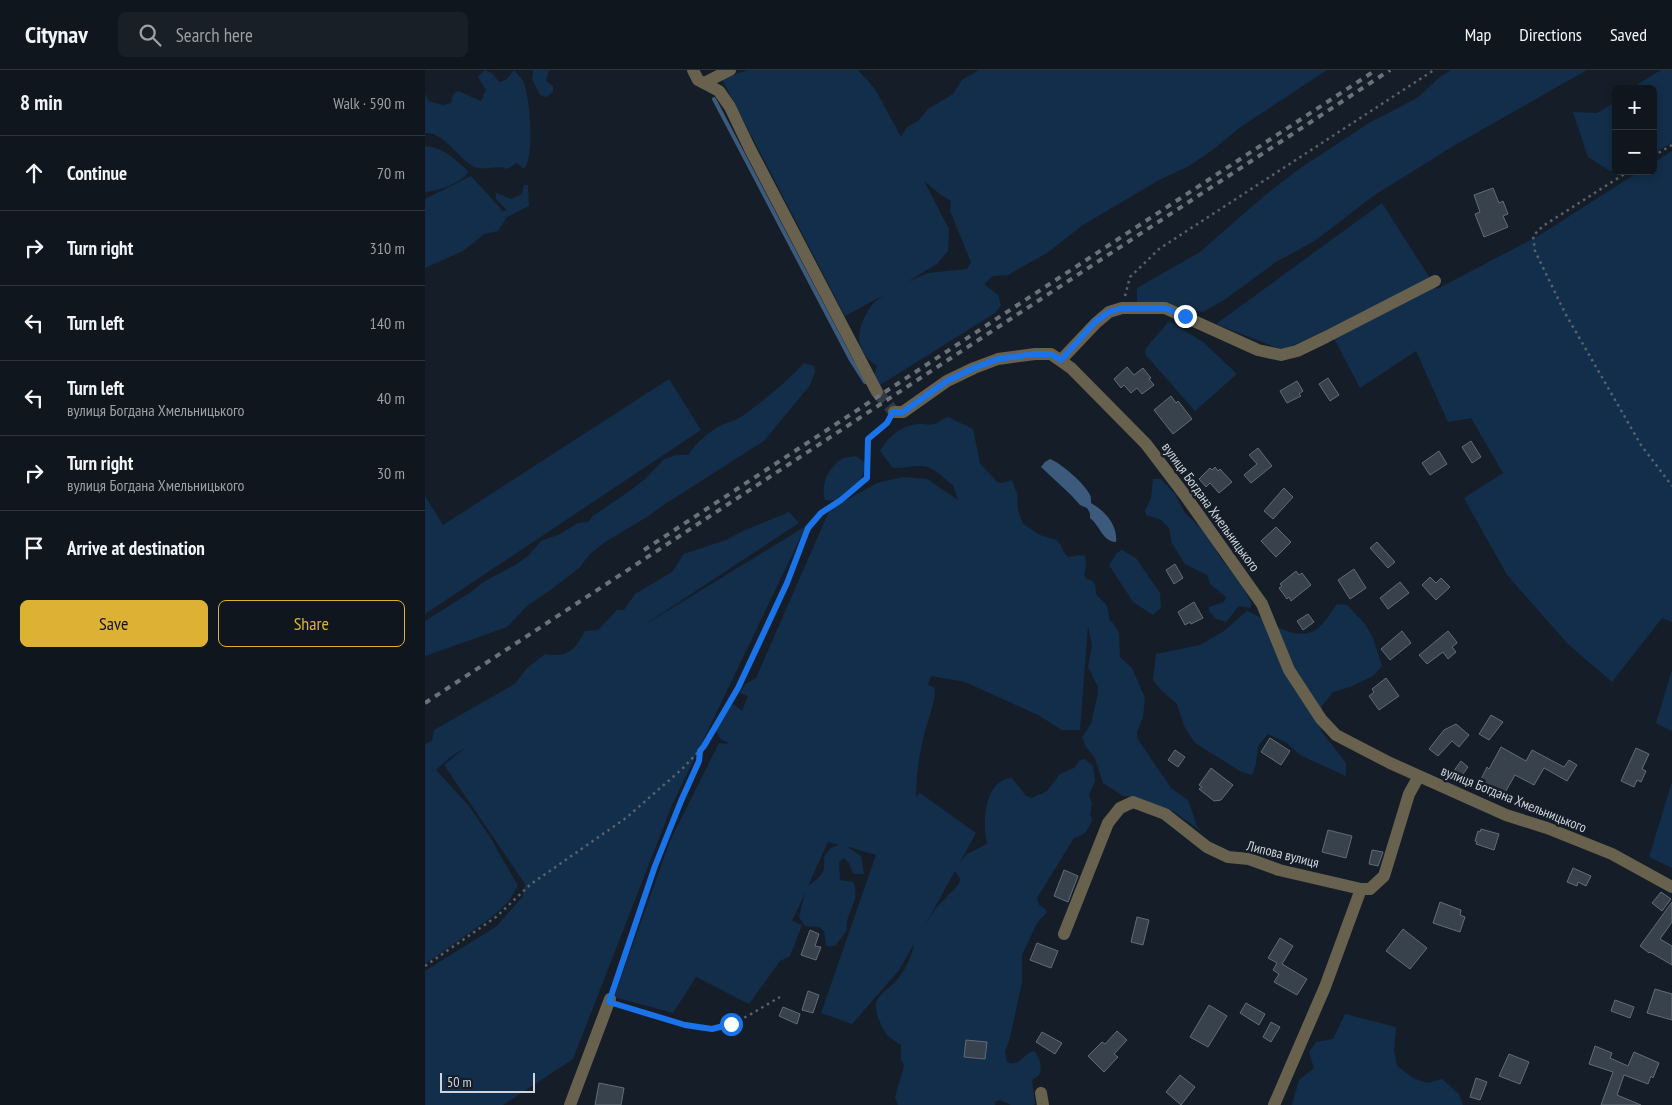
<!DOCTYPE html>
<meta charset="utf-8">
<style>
:root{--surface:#10161e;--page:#191f27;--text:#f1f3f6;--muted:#9c9fa4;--line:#30353c;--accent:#ddb133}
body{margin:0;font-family:"PT Sans Narrow",sans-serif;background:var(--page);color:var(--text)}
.controls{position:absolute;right:15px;top:15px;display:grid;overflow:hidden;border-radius:8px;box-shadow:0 2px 8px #0003}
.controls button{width:45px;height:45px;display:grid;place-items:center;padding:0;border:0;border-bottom:1px solid var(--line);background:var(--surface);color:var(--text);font:25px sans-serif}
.scale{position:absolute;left:15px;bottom:12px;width:95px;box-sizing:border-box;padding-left:5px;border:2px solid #ced4db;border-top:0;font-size:14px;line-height:18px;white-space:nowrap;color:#ced4db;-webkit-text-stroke:4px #151e28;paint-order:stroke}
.stop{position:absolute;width:15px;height:15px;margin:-11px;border:4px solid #1a73e8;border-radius:50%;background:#fff}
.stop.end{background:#1a73e8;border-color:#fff;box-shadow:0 1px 5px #0008}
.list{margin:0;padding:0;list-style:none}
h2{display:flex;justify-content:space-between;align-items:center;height:65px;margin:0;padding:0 20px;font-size:21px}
h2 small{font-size:16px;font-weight:400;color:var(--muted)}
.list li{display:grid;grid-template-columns:32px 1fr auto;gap:15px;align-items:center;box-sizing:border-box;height:75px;padding:0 20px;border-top:1px solid var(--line)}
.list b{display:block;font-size:19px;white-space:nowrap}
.list p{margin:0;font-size:16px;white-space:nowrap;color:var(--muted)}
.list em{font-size:16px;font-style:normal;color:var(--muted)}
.actions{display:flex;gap:10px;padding:15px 20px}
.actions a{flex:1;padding:11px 0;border:1px solid var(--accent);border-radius:8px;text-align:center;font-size:18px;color:var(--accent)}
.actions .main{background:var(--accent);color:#111}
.icon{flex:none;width:28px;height:28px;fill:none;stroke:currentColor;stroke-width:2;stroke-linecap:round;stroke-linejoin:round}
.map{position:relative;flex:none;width:1247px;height:1035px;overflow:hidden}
header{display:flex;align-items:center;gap:30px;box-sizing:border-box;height:70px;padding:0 25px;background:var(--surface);border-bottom:1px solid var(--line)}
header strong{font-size:24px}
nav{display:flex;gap:28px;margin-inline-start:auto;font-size:18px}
.search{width:350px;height:45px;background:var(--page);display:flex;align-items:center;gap:12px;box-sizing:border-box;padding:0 18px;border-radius:8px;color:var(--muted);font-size:19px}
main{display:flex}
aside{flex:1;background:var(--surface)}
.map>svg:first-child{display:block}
.green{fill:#132e4a;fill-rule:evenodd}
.water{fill:#3b5a7c}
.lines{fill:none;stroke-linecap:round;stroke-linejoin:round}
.stream{stroke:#3b5a7c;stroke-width:4}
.building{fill:#38424d;stroke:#616c78}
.minor-tunnel{stroke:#313943;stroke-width:12;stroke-dasharray:12 6;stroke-linecap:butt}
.path{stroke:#59616a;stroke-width:2.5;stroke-dasharray:2.5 4;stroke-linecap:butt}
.minor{stroke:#68614e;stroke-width:12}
.rail{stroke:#6a727a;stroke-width:4;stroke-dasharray:6 6;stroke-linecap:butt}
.route{stroke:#1a73e8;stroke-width:6}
.labels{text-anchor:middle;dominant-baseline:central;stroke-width:5;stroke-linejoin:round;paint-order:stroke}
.street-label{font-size:14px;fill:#ced4db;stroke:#151e28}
</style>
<header>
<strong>Citynav</strong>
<div class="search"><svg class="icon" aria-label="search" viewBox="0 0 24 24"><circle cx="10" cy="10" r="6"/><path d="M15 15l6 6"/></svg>Search here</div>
<nav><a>Map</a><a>Directions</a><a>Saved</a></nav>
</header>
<main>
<aside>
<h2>8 min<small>Walk · 590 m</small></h2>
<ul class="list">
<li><svg class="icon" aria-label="ahead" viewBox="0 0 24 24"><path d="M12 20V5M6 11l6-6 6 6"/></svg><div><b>Continue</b></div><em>70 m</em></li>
<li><svg class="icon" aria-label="right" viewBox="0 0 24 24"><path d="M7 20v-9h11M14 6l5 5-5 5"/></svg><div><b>Turn right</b></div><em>310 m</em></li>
<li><svg class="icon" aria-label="left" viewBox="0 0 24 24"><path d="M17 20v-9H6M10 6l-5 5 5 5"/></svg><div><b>Turn left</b></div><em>140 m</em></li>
<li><svg class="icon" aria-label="left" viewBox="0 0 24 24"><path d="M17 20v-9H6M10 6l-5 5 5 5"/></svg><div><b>Turn left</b><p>вулиця Богдана Хмельницького</p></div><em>40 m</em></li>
<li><svg class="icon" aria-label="right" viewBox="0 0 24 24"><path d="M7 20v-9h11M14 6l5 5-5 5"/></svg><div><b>Turn right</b><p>вулиця Богдана Хмельницького</p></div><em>30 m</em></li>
<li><svg class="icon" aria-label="arrive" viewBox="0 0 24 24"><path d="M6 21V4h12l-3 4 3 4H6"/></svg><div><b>Arrive at destination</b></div></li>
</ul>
<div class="actions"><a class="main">Save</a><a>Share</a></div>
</aside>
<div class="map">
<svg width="1247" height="1035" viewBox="0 0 1247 1035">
<rect width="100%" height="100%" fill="#151e28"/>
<!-- green -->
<path class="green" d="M60,0L67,3L74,12L81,10L89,0C92,4 97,8 99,13C105,29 110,86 99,99L92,93L82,99C71,94 59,102 48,96C34,88 17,61 0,63V24L4,31L18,35L26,33L28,25L33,21L56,31L61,20L53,7Z
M108,0H124L121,11L128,16V22L122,27L115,25L107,9Z
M323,0H433L450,19L476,67L482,57L493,51L503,39L528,24L537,10L554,0H902L817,56L786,81L764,96L734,110L658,155L622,183L583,205L568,206L559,214L573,225L576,235L570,243L455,315L449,306L452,296C427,280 431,257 447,235C450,231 455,228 459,225L420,246L297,9ZM499,111L516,125L526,131L525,141L546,192L542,199L503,203L482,212L512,194L523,181L524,159Z
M1026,0H1162L1030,75L948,126L891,170L851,192L799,230L778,242L712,234V218L775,182L839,126L874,99L944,53L992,28L1015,7Z
M1236,0H1247V73L1228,83V19H1205Z
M1191,32V100L1185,101L1163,87L1148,42L1172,43Z
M0,76C17,77 29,88 41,99L43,102C36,114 13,121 0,122Z
M1247,81V552L1237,548L1187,612L1143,574L1082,505L1039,428L1078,403L1046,348L1023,352L991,281L935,318L904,259L858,280L791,254L957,133L1012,219L1115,165L1215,101H1228V93Z
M46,106L77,140L75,142L82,140L71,129V123L86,129L97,124L99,115H103L104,136L82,147L73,161L59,164L38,181L0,198V129Z
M744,251L778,272L812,304L770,341L720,284L721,278Z
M379,293L389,296L390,302L385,315L339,371L240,434L222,447L180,472L165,484L154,498L127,519L103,535L82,557L0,586V551L46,522L60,511L92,494L104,485L116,471L135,464L153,453L163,452L168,446L206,420L221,408L239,389L251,385H263C270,374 283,362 295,356C302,352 310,351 316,347C339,331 360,313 379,293Z
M244,309L276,360L0,544V426L18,455Z
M523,347L548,359L555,393L572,412L577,413L587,410L592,424L593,440L598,454L615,465L631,470L635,474L640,484L644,487L655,485L660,486L661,496L659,505L661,509L666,510L670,514L671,524L682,536L685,551L689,554L694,563L695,587L707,598L720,628L718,647L712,662V668L746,718L763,730L772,756L776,761L748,741L739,742L708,727L698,726L678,713L670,688L661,677L657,667L666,654L673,623V617L663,597L667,575L663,556L655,660H637L613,645L540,612L506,606L503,615L510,618C510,634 503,649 499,665C494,685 491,707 491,727L495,723L551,763L535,792L542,784L562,774C557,753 559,710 587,708L601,726L607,728L622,721L635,704L649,698L655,690L660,689L668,696L670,711L664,725L667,734L665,744L667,749C664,760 660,765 649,768L612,828L614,835L619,838L622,842L612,853L597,885V912L585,968L580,982L582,992C595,998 598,983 609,981C614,985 618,999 614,1005C612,1007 609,1008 607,1010L610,1034L608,1035H586L575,1030L570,1032V1035H473L470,1027L478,1000L479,994L476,990V975C461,965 461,966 454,950C445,927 456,926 470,912C479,903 487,887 489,874L474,900L427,954L396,943L451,785L421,776L436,786L439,804H428L424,793L419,788L414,792L415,810L428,812C437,831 419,843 422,860L411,875L404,877L401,875L399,861L394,857L380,856L374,847L380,823L367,851L377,855L365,886L355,891L324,934L271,907L248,943L189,927L245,771L294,673L302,674L304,671L302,672L296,669L290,660C293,651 300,640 308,634L317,641L323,626L315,623L320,614L331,608L405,439L452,413L478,407L502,409L533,430L528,415C520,410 514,401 505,398C494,393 479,399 468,398L455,381C463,367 475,356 493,354C498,353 504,356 509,354C515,353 517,348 523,347ZM403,772L414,775L406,778L399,786C401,803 396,806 383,816ZM530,801L535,809L534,814L511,838L500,855Z
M431,386L440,393C440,407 430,422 416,429C411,431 406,430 400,430C395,415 404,395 419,388C422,387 427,387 431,386Z
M728,409H736L750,424L760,443L782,464L794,486L816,514L827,534L825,538L814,536L801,552L791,549L784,541V537L799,532L801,527L785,514L782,505L760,494L747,473L744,458L736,450L721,445L720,441L726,428Z
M364,442L374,453L216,557L381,456L247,735L148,989L78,1035H0V901L72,856L98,826L100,814L19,695L41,677L24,688L11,700L44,736L65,767L93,816L83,832L68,846L0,894V674L7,671L9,660L90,614L101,599L120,584C143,588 150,580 160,561L173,560L192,540H199L210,524L247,502L259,484L301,470L318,461Z
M697,480L711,488L735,523L736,538L728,545L708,532L684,495L692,483Z
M912,534L922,535L940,554L948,568L957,596L948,606L925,617L908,622L897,636L896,661L921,693V706L877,686L860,672L843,664L833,676L831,694L827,705L815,701L770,673L760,658L752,634L736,620L728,610L731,584L775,575L799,561L822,541C843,549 869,574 892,559C899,554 906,542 912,534Z
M1247,600V661L1231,653Z
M1247,712V798L1224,787Z
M920,944L971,957L969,980L972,996L988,1008L1002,1013L1017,1009L1034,1024L1038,1035H867L874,1010L889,998L884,982L891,972L908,969Z"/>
<!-- water -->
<path class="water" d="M625,389C636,393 660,414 665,425C666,427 666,431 666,433C680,441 693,455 691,472C677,471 676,457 665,448V443L662,438L655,435L646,425L616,397L620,392Z"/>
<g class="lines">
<!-- stream -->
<path class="stream" d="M289,29L426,290L440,312"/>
</g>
<!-- building -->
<path class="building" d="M1068,118L1074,133L1078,131L1083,144L1078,146L1083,157L1059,167L1050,144L1055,142L1049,125Z
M702,297L709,305L718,298L726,308L724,309L729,315L717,324L712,318L706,323L699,315L696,318L689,309Z
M903,308L914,325L905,331L894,314Z
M872,311L878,321L874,324L876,326L862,333L855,321Z
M746,326L751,333L753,331L767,349L748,364L729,340Z
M1046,371L1056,387L1047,393L1037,377Z
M833,378L847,396L826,413L819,405L832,394L824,385Z
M1014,381L1022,394L1005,405L997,393Z
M790,397L793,401L795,399L807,412L794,423L785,413L781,417L774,409L785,398L787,400Z
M859,418L868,427L848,449L839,441Z
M851,457L866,472L851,487L836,471Z
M952,472L970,492L963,498L945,478Z
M750,494L758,508L749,514L741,500Z
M929,499L941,518L925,529L913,510Z
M871,501L874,505L877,503L886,515L866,531L864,527L862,529L854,518L857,516L855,514Z
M1005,507L1011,513L1016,508L1025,517L1011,530L997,515Z
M975,512L984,523L963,539L955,528Z
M769,532L778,548L766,554L765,552L760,555L753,542Z
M883,544L889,552L878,560L872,551Z
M977,561L986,573L965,590L956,579Z
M1023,561L1031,571L1032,573L1027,577L1031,582L1023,589L1018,582L1002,594L994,585Z
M961,608L974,626L954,640L944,626L949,622L947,619Z
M1066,645L1078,652L1064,670L1054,664Z
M1031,654L1044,665L1034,677L1027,671L1013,686L1004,679L1019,660Z
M845,668L865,681L856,695L836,682Z
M1076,677L1101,691L1107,680L1139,697L1144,690L1152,695L1142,711L1119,698L1109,715L1090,705L1078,726L1054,713L1062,697L1064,699Z
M1211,678L1224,684L1217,699L1221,701L1216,712L1212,710L1209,717L1196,711Z
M750,680L760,687L753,697L743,690Z
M1036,691L1043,697L1033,711L1025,706Z
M786,698L808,715L796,730L789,731L774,719L777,717L774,715Z
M1056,759L1074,764L1069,780L1051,774L1052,772L1050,771L1053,761L1055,762Z
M903,760L927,766L921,788L897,782Z
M947,780L958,782L953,796L944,794Z
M1148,798L1166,806L1161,816L1153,812L1152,816L1142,812Z
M639,800L653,806L643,832L629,826Z
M1236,822L1246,829L1237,841L1227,833Z
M1015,832L1036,840L1035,845L1040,847L1035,862L1008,853Z
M1247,832V852L1235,869L1247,876V895L1225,882L1224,883L1215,876Z
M712,847L724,850L718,875L706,872Z
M978,859L1002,878L985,899L961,881Z
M385,860L394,864L390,876L396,877L391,890L376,885Z
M855,868L868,876L857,894L882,909L872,925L849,912L854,904L848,900L852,893L843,888Z
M612,873L633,881L626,898L605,890Z
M1230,919L1247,924V950L1222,943Z
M383,921L394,925L388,943L377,940Z
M1190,930L1209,937L1205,948L1186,941Z
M821,933L840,944L834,955L815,943Z
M784,935L802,946L783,977L765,967Z
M358,937L375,944L372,954L354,946Z
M846,952L855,957L846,972L838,967Z
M692,961L702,970L689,984L693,987L679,1002L663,986L677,972L680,974Z
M617,962L637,973L630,984L611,972Z
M541,970L562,972L560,989L539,987Z
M1170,976L1187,983L1185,988L1203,996L1209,982L1234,993L1228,1008L1226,1006L1223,1014L1199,1005L1192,1025L1216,1035H1176L1188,1002L1164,994Z
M1084,984L1104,992L1095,1014L1074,1006Z
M755,1005L770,1017L756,1035L741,1022Z
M1051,1008L1062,1012L1055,1030L1045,1027Z
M174,1013L199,1018L196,1035H170Z"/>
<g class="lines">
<!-- minor-tunnel -->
<path class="minor-tunnel" d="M452,322L469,342"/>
<!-- path -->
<path class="path" d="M1228,86L1247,75
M1204,101L1118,156L1108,166L1110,181L1140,243L1216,375L1247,416
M700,226L705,207L734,179L1009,0
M0,896L71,847L106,814L201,748L257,699L279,676L313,618L363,513L383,458L396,443L416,430L442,408L443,369L463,352
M188,918C205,861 227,805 249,749C256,730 273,701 275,682
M195,935C216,942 269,962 289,959C312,955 335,938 355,927"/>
<!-- minor -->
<path class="minor" d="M268,0L273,10L294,21L305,37L325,79L452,322
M279,13L305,0
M636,290L671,253L684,242L697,238H740L833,280L856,285L872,281L901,267L1010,211
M469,342H478L522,311L549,298L573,289L610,284H626L646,298L721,374L759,424L837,534L864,600L896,649L911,665L965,693L1081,745L1122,758L1187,784L1247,817
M936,819H945L959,806L984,724L994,706
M639,864L683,753L695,738L708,732L740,744L782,777L803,787L824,789L854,800L936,819L900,917L849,1035
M616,1023L618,1035
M145,1035L185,929"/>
<!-- rail -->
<path class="rail" d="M219,480L951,0
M0,633L965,0"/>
</g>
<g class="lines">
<!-- route -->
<path class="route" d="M306,954L287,959L260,955L184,932L230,796L256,731L274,691L275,681L279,676L313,618L362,513L383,458L396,443L416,430L442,408L443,369L462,353L468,342H478L522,311L549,298L573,289L610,284H626L636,290L670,252L684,242L697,238H740L760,246"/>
</g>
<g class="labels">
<!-- street labels -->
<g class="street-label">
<text transform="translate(786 437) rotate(54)">вулиця Богдана Хмельницького</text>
<text transform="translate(1089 729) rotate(22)">вулиця Богдана Хмельницького</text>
<text transform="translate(858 784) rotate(14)">Липова вулиця</text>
</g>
</g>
</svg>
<div class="controls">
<button>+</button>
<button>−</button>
</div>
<div class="scale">50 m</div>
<div class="stop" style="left:306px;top:954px"></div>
<div class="stop end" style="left:760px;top:246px"></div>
</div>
</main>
